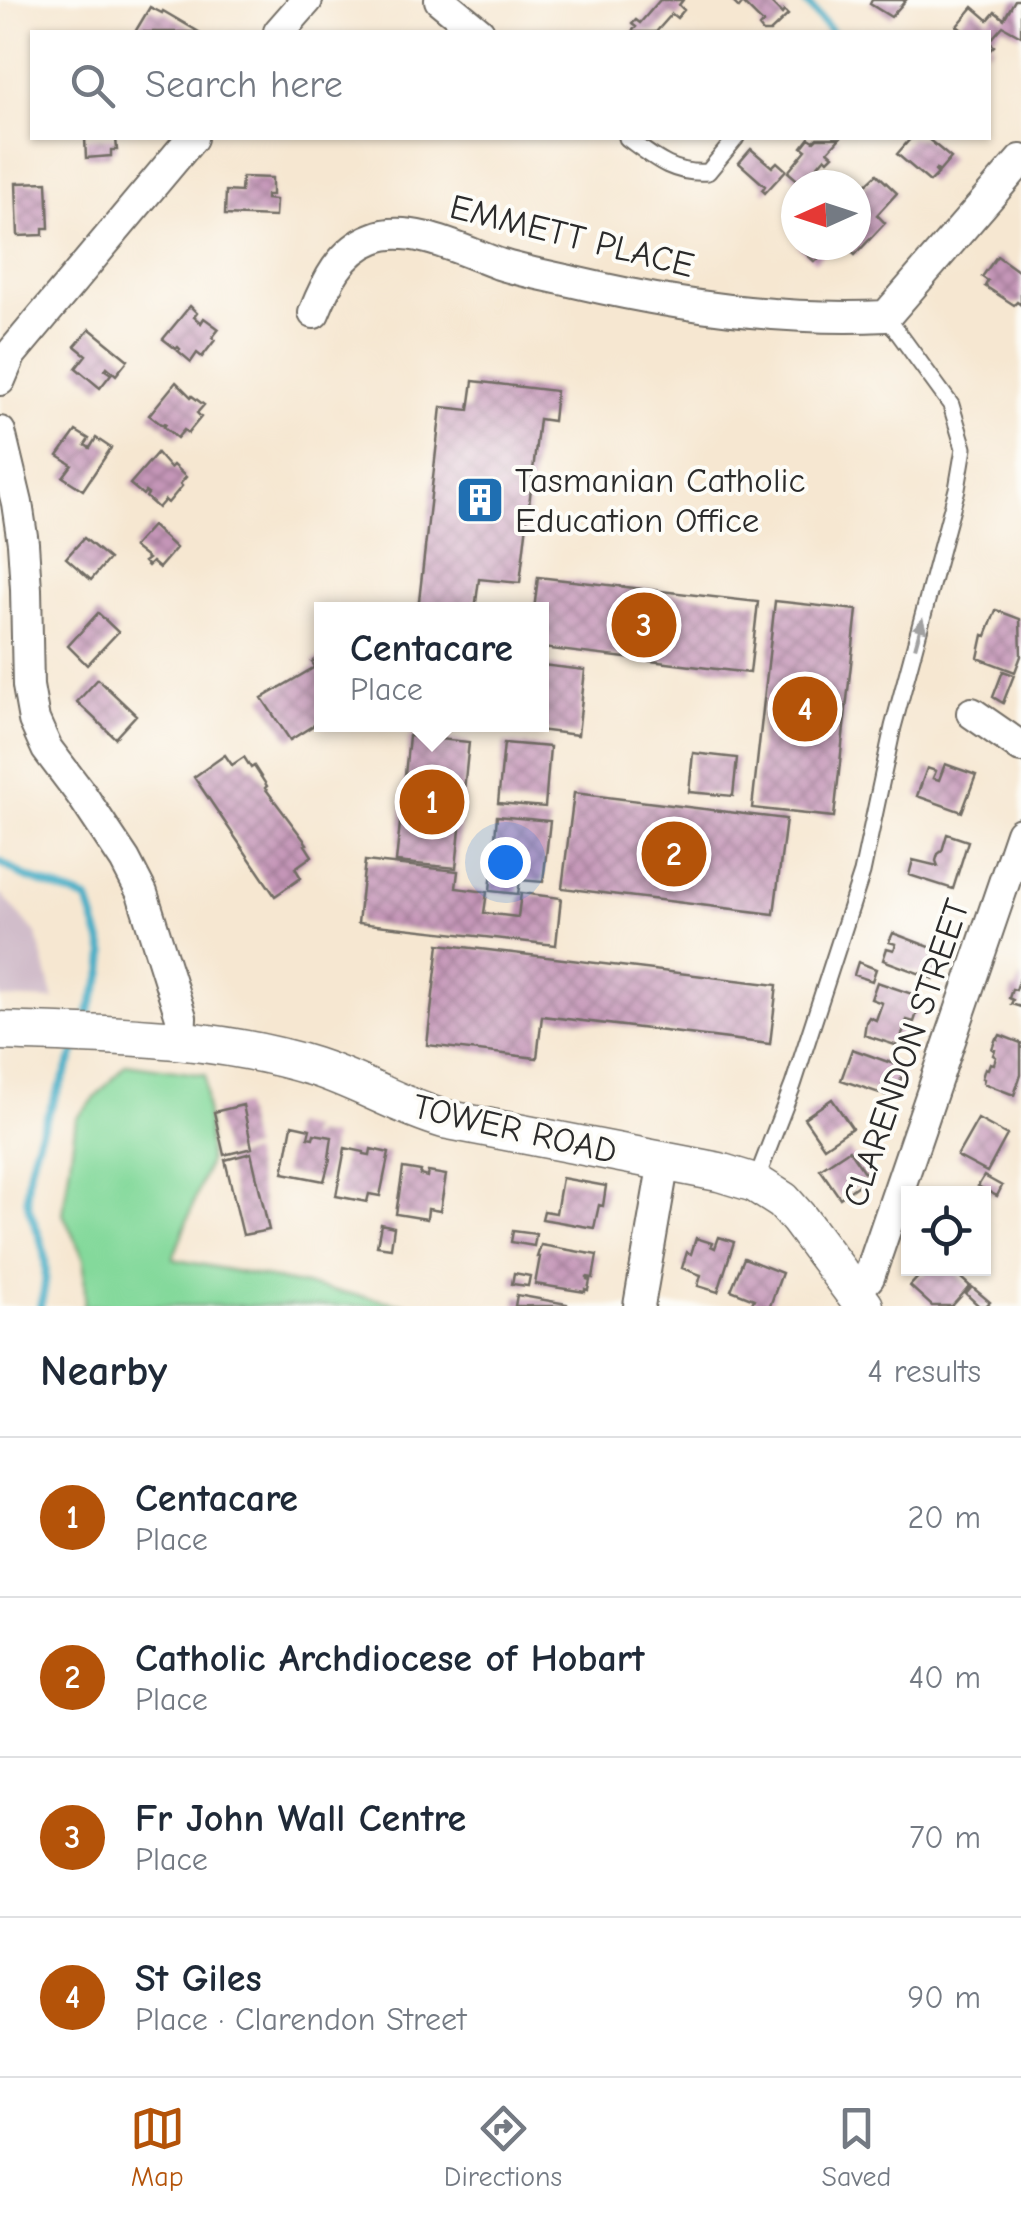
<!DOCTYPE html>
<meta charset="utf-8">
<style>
:root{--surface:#fff;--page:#f2f2f3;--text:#1f2937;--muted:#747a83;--line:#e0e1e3;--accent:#b45309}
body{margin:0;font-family:"Comic Neue",sans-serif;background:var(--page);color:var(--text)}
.controls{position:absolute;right:30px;bottom:30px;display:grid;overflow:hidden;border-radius:0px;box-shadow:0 2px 8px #0004}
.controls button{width:90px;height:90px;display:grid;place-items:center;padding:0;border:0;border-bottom:2px solid var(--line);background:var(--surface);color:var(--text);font:50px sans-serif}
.compass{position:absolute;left:781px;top:170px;width:90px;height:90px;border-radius:50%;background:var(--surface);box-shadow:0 2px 8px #0004;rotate:267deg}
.you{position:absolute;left:505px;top:862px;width:35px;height:35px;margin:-25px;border:8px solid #fff;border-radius:50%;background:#1a73e8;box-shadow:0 0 0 15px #1a73e833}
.badge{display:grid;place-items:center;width:65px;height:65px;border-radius:50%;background:var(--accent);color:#fff;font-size:32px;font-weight:700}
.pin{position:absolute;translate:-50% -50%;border:5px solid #fff;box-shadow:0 2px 10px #0006}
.popup{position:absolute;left:314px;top:602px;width:235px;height:130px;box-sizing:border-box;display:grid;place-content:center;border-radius:0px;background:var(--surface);filter:drop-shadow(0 2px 8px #0005);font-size:32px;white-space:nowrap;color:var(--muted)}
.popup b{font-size:38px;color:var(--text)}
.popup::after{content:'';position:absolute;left:50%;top:100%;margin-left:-20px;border:20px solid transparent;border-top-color:var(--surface)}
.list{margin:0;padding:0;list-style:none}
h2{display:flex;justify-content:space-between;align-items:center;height:130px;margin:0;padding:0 40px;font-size:42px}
h2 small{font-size:32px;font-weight:400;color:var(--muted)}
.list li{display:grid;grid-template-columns:65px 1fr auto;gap:30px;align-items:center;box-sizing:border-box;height:160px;padding:0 40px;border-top:2px solid var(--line)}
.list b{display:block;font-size:38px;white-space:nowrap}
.list p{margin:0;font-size:32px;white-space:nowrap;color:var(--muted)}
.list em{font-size:32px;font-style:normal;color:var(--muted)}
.icon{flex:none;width:55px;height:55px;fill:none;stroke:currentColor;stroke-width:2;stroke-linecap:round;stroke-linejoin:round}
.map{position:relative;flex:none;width:1021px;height:1306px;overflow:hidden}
.search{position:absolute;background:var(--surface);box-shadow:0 2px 8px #0004;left:30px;right:30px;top:30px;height:110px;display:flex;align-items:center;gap:25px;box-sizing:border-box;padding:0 35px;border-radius:0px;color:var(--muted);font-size:38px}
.sheet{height:770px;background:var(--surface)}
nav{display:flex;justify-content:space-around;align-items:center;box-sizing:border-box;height:140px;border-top:2px solid var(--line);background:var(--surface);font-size:28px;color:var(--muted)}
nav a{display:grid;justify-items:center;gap:5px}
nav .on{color:var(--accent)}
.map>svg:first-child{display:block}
.industrial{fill:#d1bdca}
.green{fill:#84d99b;stroke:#588263;stroke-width:2.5}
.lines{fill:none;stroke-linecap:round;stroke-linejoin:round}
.stream{stroke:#47aec6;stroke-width:8}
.building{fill:url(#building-cross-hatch)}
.service-casing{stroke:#726d65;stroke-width:19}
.minor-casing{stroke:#726d65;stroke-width:34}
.tertiary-casing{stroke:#726d65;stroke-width:41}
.service{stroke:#fff;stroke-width:15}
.minor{stroke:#fff;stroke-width:30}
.tertiary{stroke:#fff;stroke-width:38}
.oneway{fill:#a0a0a0}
.labels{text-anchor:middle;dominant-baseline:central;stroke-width:8;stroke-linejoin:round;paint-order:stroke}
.street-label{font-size:35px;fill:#2b2b2b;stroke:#fdfcf7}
.poi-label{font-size:35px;fill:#2b2b2b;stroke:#fdfcf7;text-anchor:start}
</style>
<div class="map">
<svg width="1021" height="1306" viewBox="0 0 1021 1306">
<defs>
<pattern id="building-cross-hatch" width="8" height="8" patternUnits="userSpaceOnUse" patternTransform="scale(2.5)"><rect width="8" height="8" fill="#c596b8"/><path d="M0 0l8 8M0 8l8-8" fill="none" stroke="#a07b96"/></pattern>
</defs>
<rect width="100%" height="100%" fill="#fdfcf7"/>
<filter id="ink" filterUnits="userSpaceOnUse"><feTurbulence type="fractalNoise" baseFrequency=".01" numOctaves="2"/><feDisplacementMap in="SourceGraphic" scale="20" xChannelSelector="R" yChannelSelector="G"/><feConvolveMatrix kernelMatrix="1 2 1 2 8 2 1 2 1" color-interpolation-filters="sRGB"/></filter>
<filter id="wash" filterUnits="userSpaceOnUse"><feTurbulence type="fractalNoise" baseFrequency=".0048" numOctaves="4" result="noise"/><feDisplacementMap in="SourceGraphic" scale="40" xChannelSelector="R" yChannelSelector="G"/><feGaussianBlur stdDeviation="2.25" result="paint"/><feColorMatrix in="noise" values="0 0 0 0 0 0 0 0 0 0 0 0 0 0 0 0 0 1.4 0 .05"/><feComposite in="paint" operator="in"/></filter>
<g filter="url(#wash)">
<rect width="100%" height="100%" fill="#f6e7d1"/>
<!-- industrial -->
<path class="industrial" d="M0,892L37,935L54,1000L0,998Z"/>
<!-- green -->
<path class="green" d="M126,1064L205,1075L209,1161L173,1259L412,1306H83L85,1298L84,1259L63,1214L76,1119Z"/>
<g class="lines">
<!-- stream -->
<path class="stream" d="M804,0L832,32
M0,862L23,876L88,900L105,954L103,973L85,1022
M40,1306C48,1280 48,1255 37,1230C32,1216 27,1208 27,1193C29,1142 60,1092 77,1045"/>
</g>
<g id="blocks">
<!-- building -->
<path class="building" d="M660,0H683L679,5L684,10L677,18L672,14L656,32H631L636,27L632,24L636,20L640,23Z
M731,0H768L782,14L784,11L788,15L770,32H763L759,27L763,23L743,3L739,8Z
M872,0H906L891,17L870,4Z
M1015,0H1021V36L1003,26L989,42L994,46L988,52V32H965L957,26L973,7L988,20L995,12L1004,19Z
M150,7L162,13L163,11L199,32H135Z
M85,138H116L117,150H111V156L86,158Z
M809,138L814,141L817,138H840L828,151L833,155L828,160L825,157L802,184L788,172L806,150L802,147Z
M911,138H927L951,158L939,172L936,169L935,171L938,174L930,182L897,154Z
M751,149L772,167L777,162L786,170L765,193L762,190L765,186L739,163Z
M877,174L897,193L877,215L885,223L855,255L844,245H856V198L861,193L859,191Z
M242,177L272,178V195H266V199L276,200L275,217L225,215L226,191L241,192Z
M47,182L49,228H43V235L18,236L16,183Z
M796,245H831L815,262Z
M997,256L1021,273V305L1017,302L1014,305L985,286L988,281L982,277Z
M190,306L197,313L194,317L201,323L204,318L219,329L212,338L215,340L202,357L197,353L191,362L178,351L180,349L178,347L176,349L163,339Z
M90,329L128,360L116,375L107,367L105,370L111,374L100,388L76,368L86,355L75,346Z
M473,381L556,391L553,421L539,419L520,583L479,579L475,610H418L441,407L469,410Z
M176,382L191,397L192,396L204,405L197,413L201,417L188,433L184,430L177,438L164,427L166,424L164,423L162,425L149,415Z
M76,431L89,439L85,445L90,448L96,438L111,448L83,490L63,477L72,465L58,456Z
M157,453L170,468L173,465L186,477L180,484L182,486L168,503L165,500L158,508L146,497L148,494L145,492L143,495L130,484Z
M152,526L176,548L159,568L152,562L148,566L144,562L148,559L133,547Z
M84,538L109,559L91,580L66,558Z
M538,577L758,602L750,673L542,648V610H534Z
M775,601L857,610L834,817L752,808Z
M996,610L1020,619L1021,656L1015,672L978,658L983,635L986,636Z
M98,613L118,632L87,665L68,646Z
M322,656V720L290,740L262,698L315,667L312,662Z
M542,665L585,670L578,735L522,728V724H542Z
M1003,671L1014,675L1003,703L993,697Z
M98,679L136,715L115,738L77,702Z
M409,736L469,742L456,868L396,862Z
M504,743L550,747L545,807L498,803Z
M693,753L737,758L733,796L689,792Z
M225,755L232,765L244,757L251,768L254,766L267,786L265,788L307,844L305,845L312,856L295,868L301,878L275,896L194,777Z
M945,764L976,775L962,812L917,796L927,768L936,771L933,778L939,780Z
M574,793L786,819L774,914L562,888Z
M497,816L550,821L543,882L520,880L518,894L490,891Z
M947,834L968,841L953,889L909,875L913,860L938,866L936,861L938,854L942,851Z
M365,861L458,871L456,888L487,892L484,913L518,917L521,893L561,898L556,945L358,923Z
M893,933L935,949L931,959L941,963L934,979L883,960L887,948L894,950L896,944L889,942Z
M439,944L777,985L770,1044L542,1016L537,1058L427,1045Z
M858,962L876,969L872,981L854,975Z
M1020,978H1021V1007L1011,1004L1013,1000L1009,998L1012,989L1016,990Z
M877,982L915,995L914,999L921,1001L914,1022L907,1020L898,1046L864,1035L866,1022L869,1017L876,1020L882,1003L871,999Z
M1000,1035L1021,1043V1075L1014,1095L983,1083L984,1079L982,1078L985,1068L988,1069L990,1063L994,1064L996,1057L993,1055L995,1050L992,1049L996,1038L998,1039Z
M852,1049L905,1068L894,1098L841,1080Z
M832,1099L852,1128L824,1147L804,1118Z
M243,1105L252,1148L224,1155L214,1112Z
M978,1119L1007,1135L987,1172L957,1156Z
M292,1125L310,1129L308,1137L313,1138L314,1134L332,1137L329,1158L330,1159L324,1181L283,1173Z
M345,1148L364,1152V1154L370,1155L371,1149L389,1153L380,1196L369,1194L367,1202L336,1196Z
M849,1150L868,1178L840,1198L820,1169Z
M251,1153L269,1230L243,1235L225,1160Z
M403,1168L421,1171L420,1175L427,1177L428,1172L446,1175L440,1211L428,1209L427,1219L396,1214Z
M984,1176L1002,1186L997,1196L978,1186Z
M562,1178L606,1186L603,1206L599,1205L594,1228L542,1219L544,1211L556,1213Z
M381,1224L394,1227L391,1248L377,1246Z
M513,1231L536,1234L534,1246L511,1242Z
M719,1237L734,1242L718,1292L698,1286L701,1275L682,1268L687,1252L691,1254L696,1238L712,1243L711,1246L715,1248Z
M541,1245L597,1255L593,1278L587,1277V1279L590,1280L588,1290L585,1289V1292L535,1284L540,1257H537Z
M744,1258L782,1273L770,1306H751L754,1299L731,1290Z
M923,1268H950L970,1286L952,1306H932L910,1286L921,1274L924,1276L927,1272Z
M514,1273L530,1276L528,1286L512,1284Z
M972,1287L990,1302L986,1306H979L966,1294Z
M517,1295L567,1304V1306H515Z"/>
</g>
</g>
<g filter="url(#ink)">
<use href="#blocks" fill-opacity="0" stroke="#726d65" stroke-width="2.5"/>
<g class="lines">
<!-- service casing -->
<g class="service-casing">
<path id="service" d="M627,138C653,157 673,175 708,172L736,138
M755,1183L793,1085L862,873L893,727L957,489L964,448L951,405L886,316"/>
</g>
<!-- minor casing -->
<g class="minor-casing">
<path id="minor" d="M440,0L479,32
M279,32L307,0
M314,313C326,283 341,250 374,238C410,223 465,252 499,264C524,272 549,276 574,282C676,306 781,321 886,316L1021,160
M0,380L11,354L192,138
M0,432L17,503L23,543L26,589L28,686L34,720L47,749L81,794L125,860L142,893L181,1017L180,1040
M972,713L1021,747
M854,1293L869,1277L1021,833
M639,1306L664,1161"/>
</g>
<!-- tertiary casing -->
<g class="tertiary-casing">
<path id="tertiary" d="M0,1031C105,1035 214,1035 315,1067C359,1081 399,1106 444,1119L719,1172L755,1183L783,1201L799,1219L864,1306"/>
</g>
<!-- service -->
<use href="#service" class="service"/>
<!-- minor -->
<use href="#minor" class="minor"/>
<!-- tertiary -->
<use href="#tertiary" class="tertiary"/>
</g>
<!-- one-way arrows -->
<defs><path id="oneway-solid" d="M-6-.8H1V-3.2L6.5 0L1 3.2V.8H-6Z" transform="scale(2.5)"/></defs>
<use class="oneway" href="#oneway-solid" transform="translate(919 633) rotate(-75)"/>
</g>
<!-- icons -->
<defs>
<g id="building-square" transform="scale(2.5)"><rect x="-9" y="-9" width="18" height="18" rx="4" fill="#1f6fb2" stroke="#fdfcf7"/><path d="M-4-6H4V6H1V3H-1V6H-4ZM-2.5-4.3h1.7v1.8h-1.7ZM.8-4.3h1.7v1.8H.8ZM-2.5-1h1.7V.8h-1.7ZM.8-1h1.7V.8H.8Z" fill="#fff"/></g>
</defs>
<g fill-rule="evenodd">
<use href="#building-square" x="480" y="500"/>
</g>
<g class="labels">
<!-- street labels -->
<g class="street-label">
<text transform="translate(572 236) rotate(14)">EMMETT PLACE</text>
<text transform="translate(906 1053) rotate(-71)">CLARENDON STREET</text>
<text transform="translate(515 1129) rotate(13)">TOWER ROAD</text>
</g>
<!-- poi labels -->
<g class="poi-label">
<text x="515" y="480">Tasmanian Catholic<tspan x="515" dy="40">Education Office</tspan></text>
</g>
</g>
</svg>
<div class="controls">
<button><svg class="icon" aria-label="locate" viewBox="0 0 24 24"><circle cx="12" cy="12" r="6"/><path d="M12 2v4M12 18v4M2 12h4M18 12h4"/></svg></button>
</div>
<svg class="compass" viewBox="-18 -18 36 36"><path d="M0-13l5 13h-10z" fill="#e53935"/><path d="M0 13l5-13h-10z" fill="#747a83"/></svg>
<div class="you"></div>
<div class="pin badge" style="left:432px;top:802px">1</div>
<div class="popup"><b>Centacare</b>Place</div>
<div class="pin badge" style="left:674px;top:854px">2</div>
<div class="pin badge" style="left:644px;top:625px">3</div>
<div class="pin badge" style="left:805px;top:709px">4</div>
<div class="search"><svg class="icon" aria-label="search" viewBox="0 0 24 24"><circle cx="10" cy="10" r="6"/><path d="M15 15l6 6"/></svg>Search here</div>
</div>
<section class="sheet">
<h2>Nearby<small>4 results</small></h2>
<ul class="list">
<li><span class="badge">1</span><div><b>Centacare</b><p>Place</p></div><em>20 m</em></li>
<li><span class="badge">2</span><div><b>Catholic Archdiocese of Hobart</b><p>Place</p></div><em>40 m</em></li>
<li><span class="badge">3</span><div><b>Fr John Wall Centre</b><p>Place</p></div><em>70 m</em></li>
<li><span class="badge">4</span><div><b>St Giles</b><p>Place · Clarendon Street</p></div><em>90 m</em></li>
</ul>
</section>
<nav>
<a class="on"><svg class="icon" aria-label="map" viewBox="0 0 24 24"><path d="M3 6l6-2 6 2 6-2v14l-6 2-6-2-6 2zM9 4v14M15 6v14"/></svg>Map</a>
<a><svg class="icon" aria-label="directions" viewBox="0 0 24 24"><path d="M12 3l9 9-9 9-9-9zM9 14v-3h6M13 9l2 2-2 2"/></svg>Directions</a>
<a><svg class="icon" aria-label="saved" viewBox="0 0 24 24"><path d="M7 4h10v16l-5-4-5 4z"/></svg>Saved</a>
</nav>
